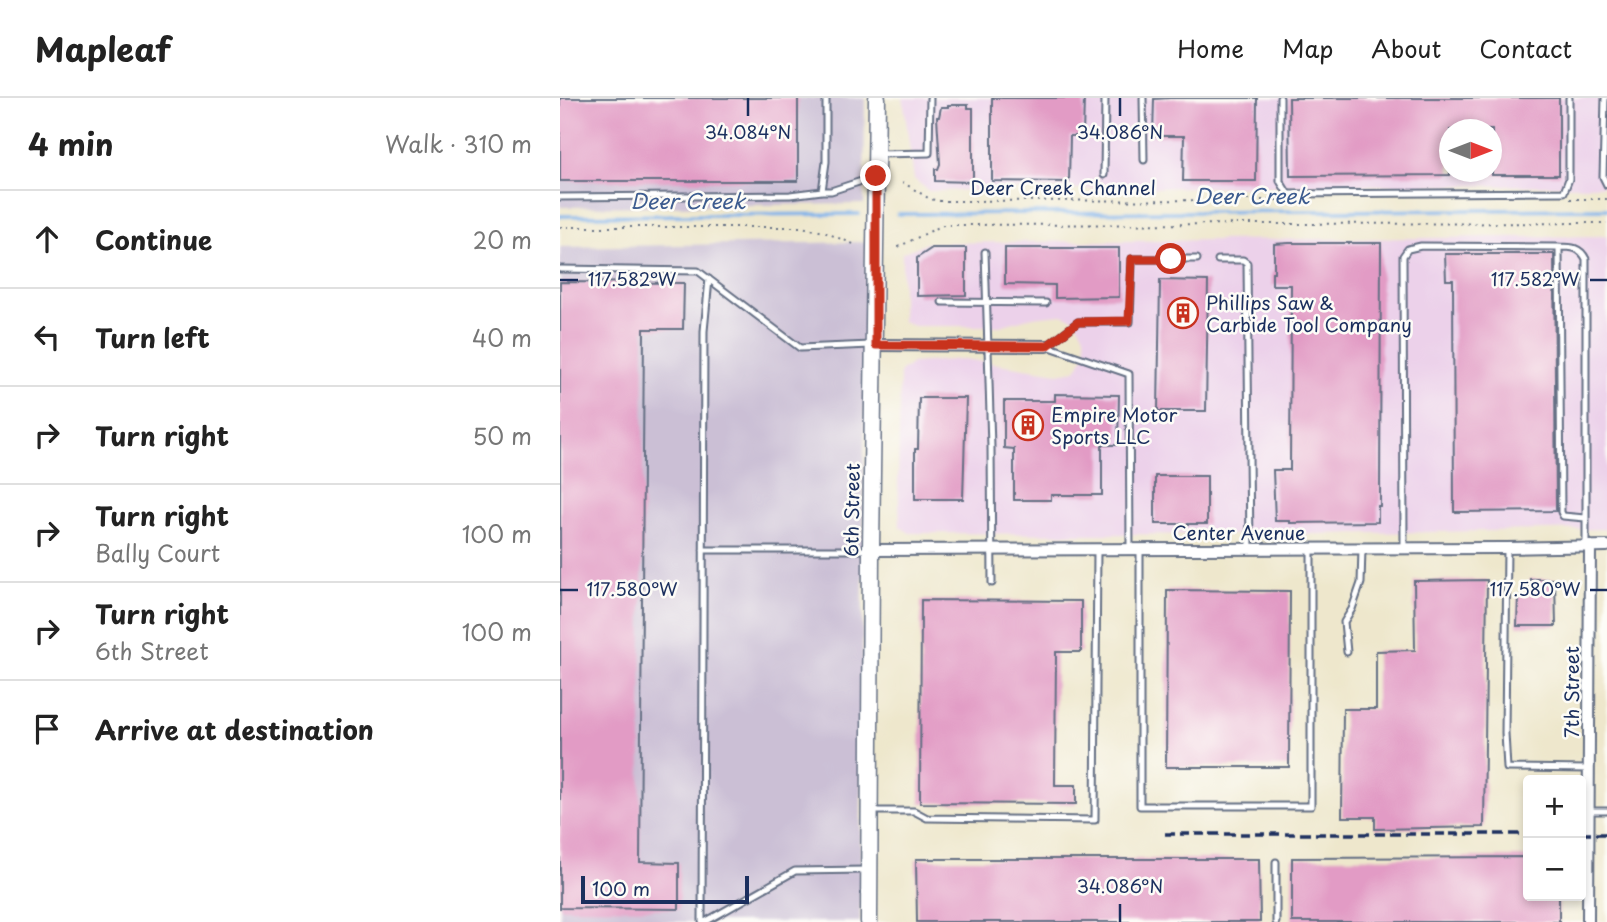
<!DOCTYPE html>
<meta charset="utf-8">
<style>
:root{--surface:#fff;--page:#f2f2f2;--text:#222;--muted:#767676;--line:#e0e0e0}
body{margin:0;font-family:"Playpen Sans",sans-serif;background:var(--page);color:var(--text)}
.controls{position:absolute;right:21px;bottom:21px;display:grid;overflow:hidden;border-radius:7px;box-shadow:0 4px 10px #0003}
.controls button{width:63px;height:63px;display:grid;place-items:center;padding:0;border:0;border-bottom:2px solid var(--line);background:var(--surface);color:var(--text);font:35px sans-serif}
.compass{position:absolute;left:879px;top:21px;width:63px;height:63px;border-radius:50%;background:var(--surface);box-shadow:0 4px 10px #0003;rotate:90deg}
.scale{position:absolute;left:21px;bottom:18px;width:168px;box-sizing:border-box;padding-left:7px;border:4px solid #1b2f5e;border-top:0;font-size:19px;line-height:24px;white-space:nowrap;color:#1b2f5e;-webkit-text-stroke:5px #fdfcf7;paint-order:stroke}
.stop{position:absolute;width:21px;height:21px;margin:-16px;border:5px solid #c8321e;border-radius:50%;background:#fff}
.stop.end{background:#c8321e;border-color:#fff;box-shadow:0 2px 7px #0008}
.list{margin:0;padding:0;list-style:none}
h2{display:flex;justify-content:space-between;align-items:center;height:91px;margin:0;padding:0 28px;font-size:30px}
h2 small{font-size:23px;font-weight:400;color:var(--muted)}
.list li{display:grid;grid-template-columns:46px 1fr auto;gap:21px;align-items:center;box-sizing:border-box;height:98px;padding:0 28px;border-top:2px solid var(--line)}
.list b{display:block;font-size:26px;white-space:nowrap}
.list p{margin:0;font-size:23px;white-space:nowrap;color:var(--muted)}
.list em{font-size:23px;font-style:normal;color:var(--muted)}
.icon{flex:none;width:38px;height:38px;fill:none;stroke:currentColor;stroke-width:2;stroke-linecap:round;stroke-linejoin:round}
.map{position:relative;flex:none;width:1047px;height:824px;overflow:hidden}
header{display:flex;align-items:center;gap:42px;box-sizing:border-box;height:98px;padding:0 35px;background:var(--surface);border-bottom:2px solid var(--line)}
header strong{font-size:33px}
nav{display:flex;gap:38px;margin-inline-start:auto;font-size:24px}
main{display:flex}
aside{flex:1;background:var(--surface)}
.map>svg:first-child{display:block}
.built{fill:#ecd1ea;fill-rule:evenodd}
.industrial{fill:#cbbfd5}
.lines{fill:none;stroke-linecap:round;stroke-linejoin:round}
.stream{stroke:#7db1ea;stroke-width:3.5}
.building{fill:#e29bc5}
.service-casing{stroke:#656f84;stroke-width:9}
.minor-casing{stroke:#656f84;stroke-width:14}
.secondary-casing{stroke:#656f84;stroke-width:19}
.path{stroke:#656f84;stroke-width:2;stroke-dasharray:2 5;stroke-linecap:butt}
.service{stroke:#fff;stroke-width:5}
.minor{stroke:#fff;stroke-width:10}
.secondary{stroke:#fff;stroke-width:16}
.rail{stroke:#1b2f5e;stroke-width:3.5;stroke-dasharray:10 5;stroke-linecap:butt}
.route{stroke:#c8321e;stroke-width:9}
.ticks{fill:none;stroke:#1b2f5e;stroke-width:2.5}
.labels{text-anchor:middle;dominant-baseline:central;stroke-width:5;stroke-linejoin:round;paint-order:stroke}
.street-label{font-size:19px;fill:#1b2f5e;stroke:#fdfcf7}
.poi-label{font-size:19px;fill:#1b2f5e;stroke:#fdfcf7;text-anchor:start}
.water-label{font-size:21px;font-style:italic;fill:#3d5c8f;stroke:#fdfcf7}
.ticks-label{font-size:18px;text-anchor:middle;fill:#1b2f5e;stroke:#fdfcf7;stroke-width:5;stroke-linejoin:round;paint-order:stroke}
</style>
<header>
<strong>Mapleaf</strong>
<nav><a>Home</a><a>Map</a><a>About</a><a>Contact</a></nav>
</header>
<main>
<aside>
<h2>4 min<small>Walk · 310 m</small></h2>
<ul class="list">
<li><svg class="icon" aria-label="ahead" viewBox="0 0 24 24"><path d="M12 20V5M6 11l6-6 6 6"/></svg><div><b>Continue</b></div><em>20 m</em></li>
<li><svg class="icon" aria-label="left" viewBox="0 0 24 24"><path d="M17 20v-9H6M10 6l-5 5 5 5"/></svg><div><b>Turn left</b></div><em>40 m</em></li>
<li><svg class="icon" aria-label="right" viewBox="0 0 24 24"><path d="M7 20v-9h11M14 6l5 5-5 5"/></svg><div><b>Turn right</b></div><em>50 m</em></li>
<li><svg class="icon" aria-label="right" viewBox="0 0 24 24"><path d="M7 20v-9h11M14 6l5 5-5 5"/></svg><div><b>Turn right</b><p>Bally Court</p></div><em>100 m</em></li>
<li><svg class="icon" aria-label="right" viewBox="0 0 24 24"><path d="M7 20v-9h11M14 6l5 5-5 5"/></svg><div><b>Turn right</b><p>6th Street</p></div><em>100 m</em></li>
<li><svg class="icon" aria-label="arrive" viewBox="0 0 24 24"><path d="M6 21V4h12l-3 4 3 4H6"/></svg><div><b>Arrive at destination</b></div></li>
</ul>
</aside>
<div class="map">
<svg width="1047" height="824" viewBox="0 0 1047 824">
<rect width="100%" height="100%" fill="#fdfcf7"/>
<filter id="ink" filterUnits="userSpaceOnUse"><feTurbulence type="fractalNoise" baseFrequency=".0143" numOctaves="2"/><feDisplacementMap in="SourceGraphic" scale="14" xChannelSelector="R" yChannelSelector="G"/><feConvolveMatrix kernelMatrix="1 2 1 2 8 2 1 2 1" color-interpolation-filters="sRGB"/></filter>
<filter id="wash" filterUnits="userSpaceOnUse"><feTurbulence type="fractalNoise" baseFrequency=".00686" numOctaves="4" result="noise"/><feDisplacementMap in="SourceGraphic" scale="28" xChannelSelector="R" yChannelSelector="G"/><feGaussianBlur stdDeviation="1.57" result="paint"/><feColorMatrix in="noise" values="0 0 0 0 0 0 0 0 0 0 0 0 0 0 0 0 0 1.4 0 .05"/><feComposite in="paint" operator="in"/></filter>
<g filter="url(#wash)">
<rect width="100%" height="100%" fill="#eee7cc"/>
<!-- built -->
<path class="built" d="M343,0H1047V88L783,87L369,93L354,81ZM890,32H932V74H890Z
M1047,138V431L698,437L350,435L340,429L338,385L340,274L352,265L404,261L498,275L516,272L526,254L525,239L515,221L502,216L472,219L440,228H354L342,223V155L366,145Z"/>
<!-- industrial -->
<path class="industrial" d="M0,0H305L304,106L0,109Z
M306,144L300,824H0V149Z"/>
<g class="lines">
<!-- stream -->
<path class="stream" d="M338,116L1047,111
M0,118L299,116"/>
</g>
<g id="blocks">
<!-- building -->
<path class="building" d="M0,0H238V83H0Z
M432,0H524L523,38H510L509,84L432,83Z
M610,0H697L696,83H623L624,38H593L594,1Z
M729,0H999V77H932V32H890V77L730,78Z
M388,7H408V10H413V84L375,83V71H378L380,66L377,19H379L381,9H388Z
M729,145H821L820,408H818V424L730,425V423H715L713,372H730L731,187H712V174H714V146Z
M372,150H406V197L357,198V160Z
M445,150H559V199L495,200V187L445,186Z
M885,156H994L996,413L894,414L893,182H886Z
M600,182L648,183L646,313H598Z
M0,184L124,185L123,231H84L80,764L119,765V811L0,810Z
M495,296L559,297L558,347H542V397H491V402H454V351L444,350V303H495Z
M359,300H406L403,401H355V351H358Z
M595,378H647V426H595Z
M970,481H995L996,528H957L958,498H969Z
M927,482L924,729L815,731V719H782L783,611H816V553L855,552L854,483Z
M607,492L730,493L729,669H606Z
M361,502L521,503V554H496L495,687H516V706L360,705Z
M968,759V798H999V824H732V760Z
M356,761H699L700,824H357Z"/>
</g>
</g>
<g filter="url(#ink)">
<use href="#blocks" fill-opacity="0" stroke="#656f84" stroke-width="2"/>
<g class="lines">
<!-- service casing -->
<g class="service-casing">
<path id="service" d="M266,0V64L262,93H271L314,79
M583,0L584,62
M720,0V83L728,96L1004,94L1009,81V0
M1045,0L1043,79L1047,87
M319,56L369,55L370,0
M544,77L545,0
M0,99L230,97L262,93
M425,154L431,349L432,485
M658,162H683L687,165L690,451
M0,171L138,173L240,250L311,247
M382,204L486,205
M487,248L569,276L570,451
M487,248L518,224H570L572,161H637
M1025,420L1003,418L1001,414L999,149C1012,149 1020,149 1026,161V448
M947,450L945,635L947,670L1028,671
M580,451V708H751V451
M844,451L843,158L848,151L861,148L999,149
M143,452H308
M787,554L784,524L792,511L801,485L802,451
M313,713H354L367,720L535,722L537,451
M1028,713H1047
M716,764V824
M142,824L144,233L149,181
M145,824L235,773L306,772"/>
</g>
<!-- minor casing -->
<g class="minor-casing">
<path id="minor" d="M315,247L487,248
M311,452L947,450L1047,448
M1028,824L1030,448"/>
</g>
<!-- secondary casing -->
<g class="secondary-casing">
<path id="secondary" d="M309,824L311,452L317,0"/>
</g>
<!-- path -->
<path class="path" d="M342,84L370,101L380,103L721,102
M1010,101H1047
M0,129H242L264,134L296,147
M338,149L383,127L1047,125"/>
<!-- service -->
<use href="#service" class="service"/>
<!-- minor -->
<use href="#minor" class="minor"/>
<!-- secondary -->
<use href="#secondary" class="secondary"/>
<!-- rail -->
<path class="rail" d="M605,736H968
M1021,736H1047"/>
</g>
</g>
<g class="lines" filter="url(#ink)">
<!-- route -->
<path class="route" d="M316,78V247L487,248L518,224L569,223L572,161H611"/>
</g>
<!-- ticks -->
<path class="ticks" d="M188,0V18M560,0V18M0,182H18M1030,182H1047M0,492H18M1030,492H1047M560,806V824"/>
<!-- icons -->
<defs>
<g id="building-ring" transform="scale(1.575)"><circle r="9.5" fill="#fdfcf7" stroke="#c8321e" stroke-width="1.5"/><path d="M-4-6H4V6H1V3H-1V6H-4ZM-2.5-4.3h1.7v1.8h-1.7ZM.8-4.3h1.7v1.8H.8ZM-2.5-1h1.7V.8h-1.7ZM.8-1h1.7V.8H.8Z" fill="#c8321e"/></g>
</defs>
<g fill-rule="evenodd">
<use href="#building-ring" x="623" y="215"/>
<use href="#building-ring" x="468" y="327"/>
</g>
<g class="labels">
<!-- street labels -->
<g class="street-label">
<text x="503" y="89">Deer Creek Channel</text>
<text transform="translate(291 412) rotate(-89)">6th Street</text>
<text x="679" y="434">Center Avenue</text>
<text transform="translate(1011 594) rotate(-90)">7th Street</text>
</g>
<!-- poi labels -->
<g class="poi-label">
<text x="646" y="204">Phillips Saw &amp;<tspan x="646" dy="22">Carbide Tool Company</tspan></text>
<text x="491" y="316">Empire Motor<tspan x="491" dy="22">Sports LLC</tspan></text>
</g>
<!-- water labels -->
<g class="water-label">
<text x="692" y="97">Deer Creek</text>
<text x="128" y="102">Deer Creek</text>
</g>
</g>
<g class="ticks-label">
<text x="188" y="41">34.084°N</text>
<text x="560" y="41">34.086°N</text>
<text x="975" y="188">117.582°W</text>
<text x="72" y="188">117.582°W</text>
<text x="975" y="498">117.580°W</text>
<text x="72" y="498">117.580°W</text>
<text x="560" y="795">34.086°N</text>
</g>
</svg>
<div class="controls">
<button>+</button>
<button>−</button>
</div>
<svg class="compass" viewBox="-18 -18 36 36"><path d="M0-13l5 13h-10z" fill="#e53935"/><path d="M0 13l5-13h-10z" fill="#767676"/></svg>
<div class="scale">100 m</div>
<div class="stop" style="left:611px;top:161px"></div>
<div class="stop end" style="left:316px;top:78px"></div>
</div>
</main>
